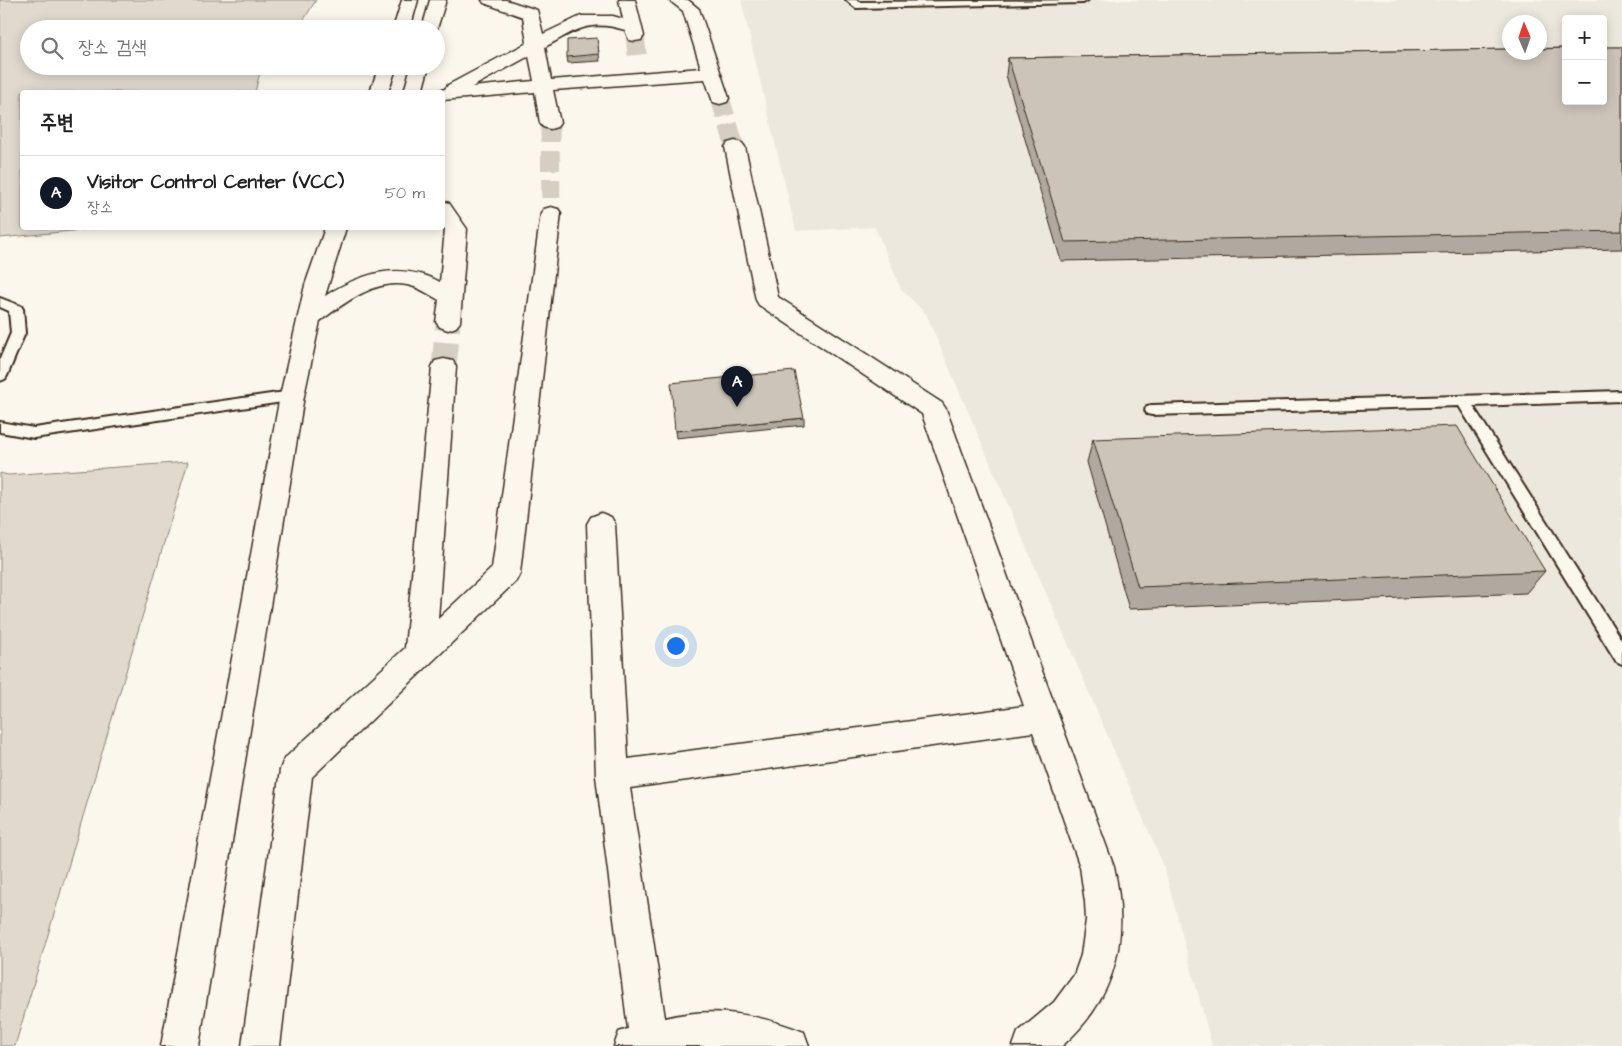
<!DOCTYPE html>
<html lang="ko">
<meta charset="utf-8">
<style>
:root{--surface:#fff;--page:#f2f2f2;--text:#222;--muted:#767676;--line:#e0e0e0;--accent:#111827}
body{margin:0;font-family:"Architects Daughter","Poor Story",sans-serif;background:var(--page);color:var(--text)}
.controls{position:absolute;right:15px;top:15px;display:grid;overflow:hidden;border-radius:5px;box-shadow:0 2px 12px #0003}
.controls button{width:45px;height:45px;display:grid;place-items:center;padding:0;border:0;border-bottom:1px solid var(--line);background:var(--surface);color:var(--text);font:25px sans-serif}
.compass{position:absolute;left:1502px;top:15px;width:45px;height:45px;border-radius:50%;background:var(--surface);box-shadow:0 2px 12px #0003;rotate:358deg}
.you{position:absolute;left:675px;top:645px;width:18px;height:18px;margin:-12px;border:4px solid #fff;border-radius:50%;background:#1a73e8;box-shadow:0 0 0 8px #1a73e833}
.badge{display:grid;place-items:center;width:32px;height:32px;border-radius:50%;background:var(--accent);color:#fff;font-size:16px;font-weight:700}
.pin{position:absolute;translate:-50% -41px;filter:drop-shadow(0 1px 2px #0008)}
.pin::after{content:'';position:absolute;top:26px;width:18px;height:15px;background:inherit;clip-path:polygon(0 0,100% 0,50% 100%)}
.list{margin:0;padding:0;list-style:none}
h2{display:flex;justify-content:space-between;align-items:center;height:65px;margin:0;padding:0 20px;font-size:21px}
h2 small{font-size:16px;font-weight:400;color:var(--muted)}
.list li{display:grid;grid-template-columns:32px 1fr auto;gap:15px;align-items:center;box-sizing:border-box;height:75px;padding:0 20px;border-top:1px solid var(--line)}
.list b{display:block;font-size:19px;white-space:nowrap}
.list p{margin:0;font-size:16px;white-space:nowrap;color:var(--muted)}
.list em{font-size:16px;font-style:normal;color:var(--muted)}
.icon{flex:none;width:28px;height:28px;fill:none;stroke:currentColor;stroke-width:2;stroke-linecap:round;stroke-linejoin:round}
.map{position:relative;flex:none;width:1622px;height:1046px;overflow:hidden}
.search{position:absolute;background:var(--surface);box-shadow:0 2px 12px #0003;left:20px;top:20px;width:425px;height:55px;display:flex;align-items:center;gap:12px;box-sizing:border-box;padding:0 18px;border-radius:28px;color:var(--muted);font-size:19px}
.panel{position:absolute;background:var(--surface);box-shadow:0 2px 12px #0003;left:20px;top:90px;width:425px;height:140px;border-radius:5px}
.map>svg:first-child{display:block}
.built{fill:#ede8dd;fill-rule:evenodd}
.green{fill:#dfd9ce;stroke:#8d8276}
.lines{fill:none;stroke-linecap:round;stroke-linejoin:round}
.secondary-tunnel-far1{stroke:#d5cec3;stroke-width:19;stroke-dasharray:19 9;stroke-linecap:butt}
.secondary-tunnel{stroke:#d5cec3;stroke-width:25;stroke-dasharray:25 12;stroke-linecap:butt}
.lane-casing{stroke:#3b2a1e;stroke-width:4}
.secondary-casing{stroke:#3b2a1e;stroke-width:3}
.lane{fill:#fbf7ec;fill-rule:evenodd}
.secondary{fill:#fbf7ec;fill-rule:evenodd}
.wall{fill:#afa99f;stroke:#3b2a1e}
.building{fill:#ccc4b9;stroke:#3b2a1e}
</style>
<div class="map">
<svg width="1622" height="1046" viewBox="0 0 1622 1046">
<rect width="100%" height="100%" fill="#fbf7ec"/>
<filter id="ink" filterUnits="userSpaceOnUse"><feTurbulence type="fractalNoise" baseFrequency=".02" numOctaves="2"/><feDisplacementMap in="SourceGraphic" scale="10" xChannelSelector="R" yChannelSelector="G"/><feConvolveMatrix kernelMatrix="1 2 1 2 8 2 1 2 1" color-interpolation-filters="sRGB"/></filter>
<g filter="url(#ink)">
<!-- built -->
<path class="built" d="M741,0H1622V1046H1212L1164,867L926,314L901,289L875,227L796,231ZM1566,19H1603V101H1566ZM1510,22H1540V52H1510Z"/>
<!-- green -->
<path class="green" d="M0,0H316L298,29H29V66H265L260,72L255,92H22V228H102L0,238Z
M188,462L15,1046H0V473L8,475Z"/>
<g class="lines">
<!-- secondary-tunnel-far1 -->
<path class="secondary-tunnel-far1" d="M635,36L638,62
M720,98L735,147
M550,123L551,213"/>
<!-- secondary-tunnel -->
<path class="secondary-tunnel" d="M444,367L448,322"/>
<!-- lane casing -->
<g class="lane-casing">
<path id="lane" d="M846,0H856L859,2L1088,0L1083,3L856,8Z
M0,298L21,306L23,309L25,333L7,376L5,379L0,381V359L11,333L9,311L0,307Z
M292,391L297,392L299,396L297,400L34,438L0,432V422L34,428Z
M1622,391V401L1473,406L1622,641V664L1616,661L1459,406L1152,415L1147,414L1145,410L1147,406L1152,405Z"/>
</g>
<!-- secondary casing -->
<g class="secondary-casing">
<path id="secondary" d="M402,0H418L410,29H393Z
M430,0H446L436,32V29H422Z
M482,0H506L537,10L543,34L581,16H613L623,19L619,0H635L644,36L641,40L635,41L629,40L625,30C589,19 576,30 545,47L551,80L701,68L683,11L669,0H688L699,9L729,98L727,102L720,104L713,102L705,79L553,90L560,123L557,127L550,129L543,127L540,123L535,92L442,100V92H436V91L445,89L448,85L527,43L523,17L484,3ZM529,56L534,81L472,87Z
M379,66H397L388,92H370Z
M411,66H429L422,92H404Z
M735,141L742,143L745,147L778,297L942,403L946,409L1114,867C1130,937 1117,998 1062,1046H1013L1018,1032L1054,1002L1074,975L1081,955L1086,920L1085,902L1080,867L1033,732L630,788L665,1018C713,1006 758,1014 804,1032L809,1046H614L619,1032L628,1029L596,776L587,524L591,517L601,513L611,517L615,524L628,759L1024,706L922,414L759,305L756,300L725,147L728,143Z
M442,201L449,203L467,229L460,322L456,327L448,330L440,327L436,322L439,300C429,294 418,287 407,285C374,279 344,304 320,321L304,396L199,1046H161L280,396L305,285L325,228H346L325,296C361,273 400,261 440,282L445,229L442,224Z
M551,207L558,209L561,213L520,573L516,581L312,777L280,1046H242L280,770L284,759L405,648L432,367L435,361L444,359L453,361L456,367L438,619L492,568L541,213L544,209Z"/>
</g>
<!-- lane -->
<use href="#lane" class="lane"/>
<!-- secondary -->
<use href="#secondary" class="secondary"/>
</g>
<!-- wall -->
<path class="wall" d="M597,38L600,61L568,63L567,57Z
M1622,47V249L1061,261L1006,75L1008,58Z
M804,418V425L676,438L675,431Z
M1093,439L1545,571L1526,593L1129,609L1087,462Z"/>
<!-- building -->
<path class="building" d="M597,38L599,54L567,57V40Z
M1603,47H1622V231L1065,242L1008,58L1510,49V52H1540V49L1566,48V101H1603Z
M794,371L804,418L675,431L671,383Z
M1457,426L1545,571L1138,587L1093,439Z"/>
</g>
</svg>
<div class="controls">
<button>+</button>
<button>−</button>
</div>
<svg class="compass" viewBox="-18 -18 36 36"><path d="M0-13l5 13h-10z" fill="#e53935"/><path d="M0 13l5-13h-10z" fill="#767676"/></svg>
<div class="you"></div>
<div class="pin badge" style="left:737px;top:407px">A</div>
<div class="search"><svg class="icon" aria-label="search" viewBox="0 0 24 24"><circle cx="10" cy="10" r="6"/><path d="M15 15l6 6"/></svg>장소 검색</div>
<section class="panel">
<h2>주변<small></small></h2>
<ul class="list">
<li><span class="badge">A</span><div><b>Visitor Control Center (VCC)</b><p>장소</p></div><em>50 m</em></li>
</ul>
</section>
</div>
